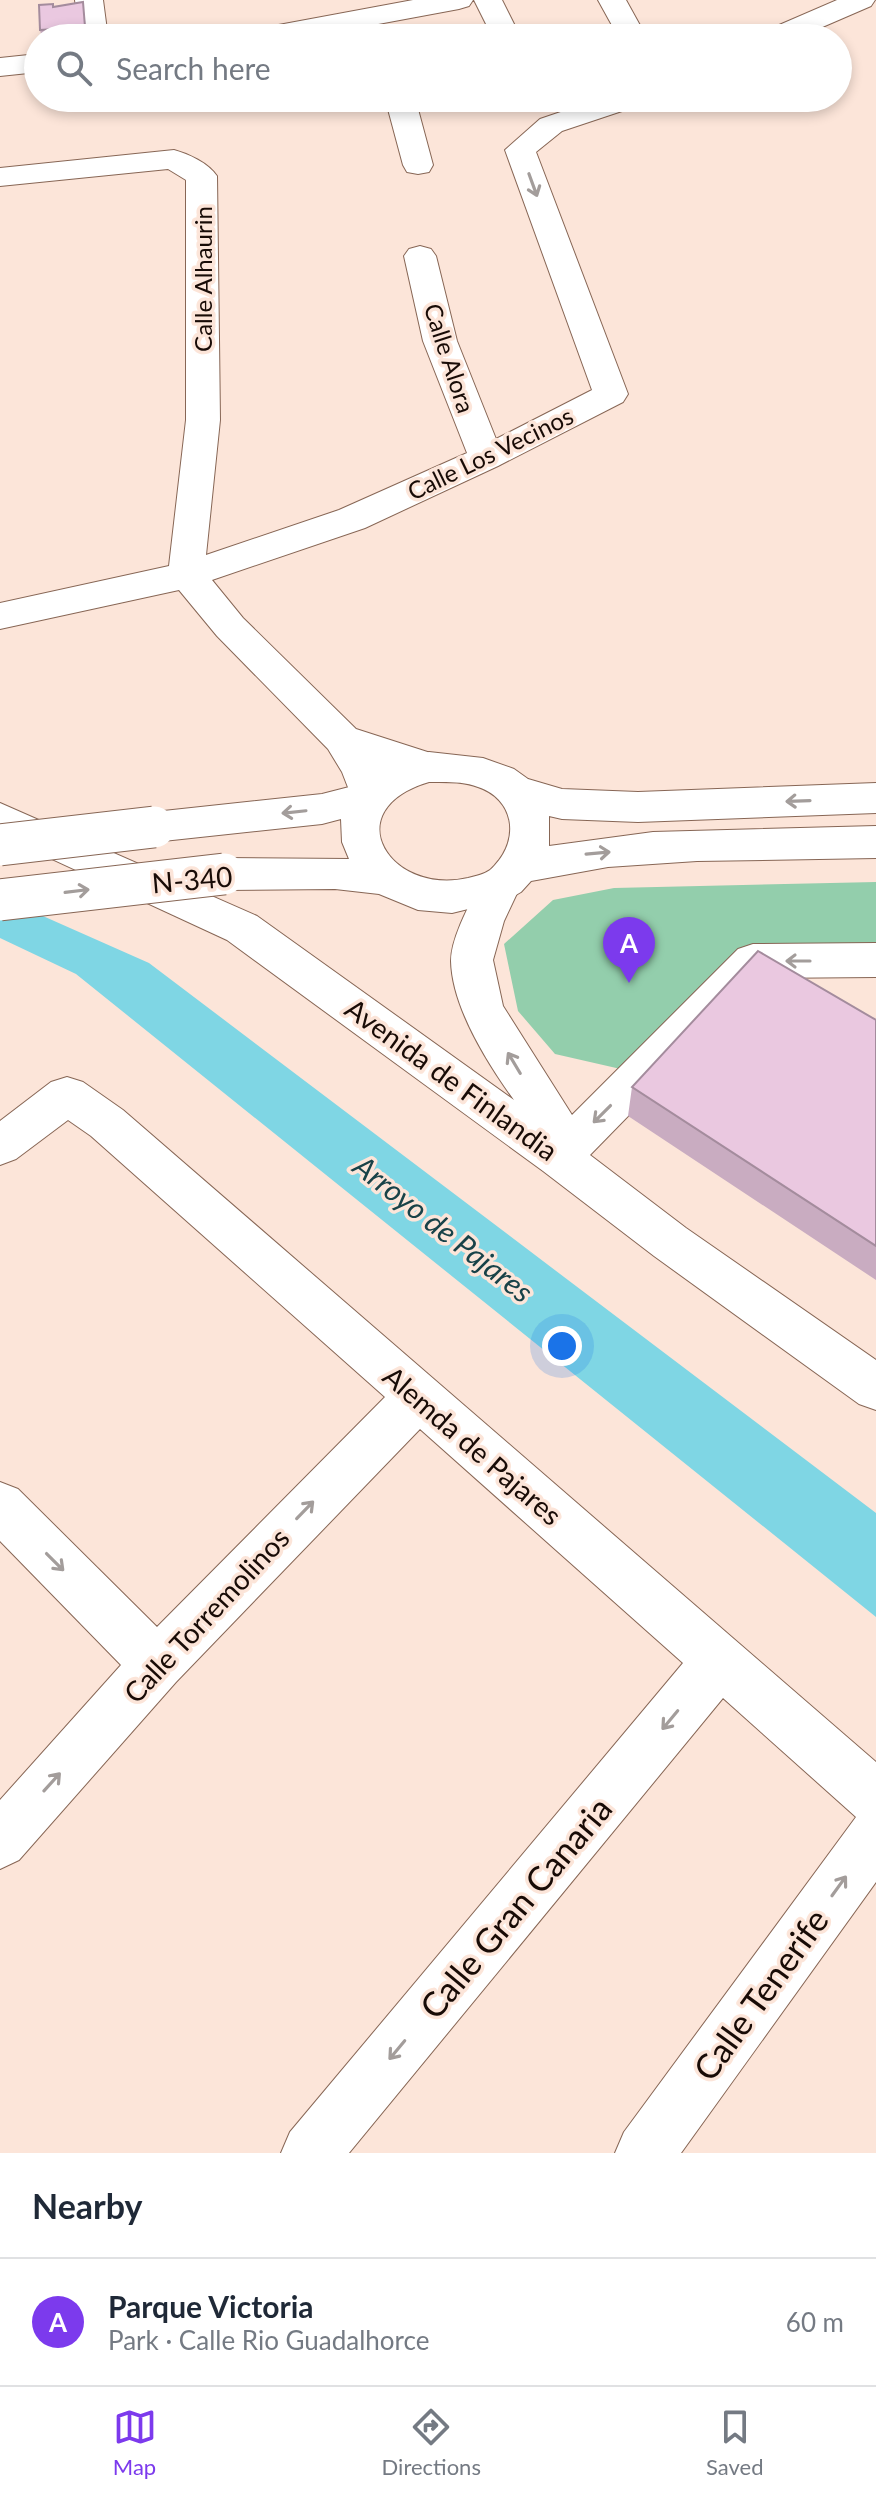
<!DOCTYPE html>
<meta charset="utf-8">
<style>
:root{--surface:#fff;--page:#f6f6f7;--text:#1f2937;--muted:#747a83;--line:#e0e1e3;--accent:#7c3aed}
body{margin:0;font-family:Lato,sans-serif;background:var(--page);color:var(--text)}
.you{position:absolute;left:562px;top:1346px;width:28px;height:28px;margin:-20px;border:6px solid #fff;border-radius:50%;background:#1a73e8;box-shadow:0 0 0 12px #1a73e833}
.badge{display:grid;place-items:center;width:52px;height:52px;border-radius:50%;background:var(--accent);color:#fff;font-size:26px;font-weight:700}
.pin{position:absolute;translate:-50% -66px;filter:drop-shadow(0 2px 4px #0008)}
.pin::after{content:'';position:absolute;top:42px;width:28px;height:24px;background:inherit;clip-path:polygon(0 0,100% 0,50% 100%)}
.list{margin:0;padding:0;list-style:none}
h2{display:flex;justify-content:space-between;align-items:center;height:104px;margin:0;padding:0 32px;font-size:34px}
h2 small{font-size:26px;font-weight:400;color:var(--muted)}
.list li{display:grid;grid-template-columns:52px 1fr auto;gap:24px;align-items:center;box-sizing:border-box;height:128px;padding:0 32px;border-top:2px solid var(--line)}
.list b{display:block;font-size:30px;white-space:nowrap}
.list p{margin:0;font-size:26px;white-space:nowrap;color:var(--muted)}
.list em{font-size:26px;font-style:normal;color:var(--muted)}
.icon{flex:none;width:44px;height:44px;fill:none;stroke:currentColor;stroke-width:2;stroke-linecap:round;stroke-linejoin:round}
.map{position:relative;flex:none;width:876px;height:2153px;overflow:hidden}
.search{position:absolute;background:var(--surface);box-shadow:0 4px 12px #0003;left:24px;right:24px;top:24px;height:88px;display:flex;align-items:center;gap:20px;box-sizing:border-box;padding:0 28px;border-radius:44px;color:var(--muted);font-size:30px}
.sheet{height:232px;background:var(--surface)}
nav{display:flex;justify-content:space-around;align-items:center;box-sizing:border-box;height:112px;border-top:2px solid var(--line);background:var(--surface);font-size:22px;color:var(--muted)}
nav a{display:grid;justify-items:center;gap:4px}
nav .on{color:var(--accent)}
.map>svg:first-child{display:block}
.green{fill:#93ceac}
.water{fill:#7fd6e4}
.lines{fill:none;stroke-linecap:round;stroke-linejoin:round}
.minor-casing{stroke:#876655;stroke-width:2}
.primary-casing{stroke:#876655;stroke-width:2}
.minor{fill:#fff;fill-rule:evenodd}
.primary{fill:#fff;fill-rule:evenodd}
.primary-bridge-casing{stroke:#876655;stroke-width:43;stroke-linecap:butt}
.primary-bridge{stroke:#fff;stroke-width:41}
.wall{fill:#c9acc1}
.building{fill:#eac8e0;stroke:#a48c9d;stroke-width:2}
.oneway{stroke:#a39d9b}
.labels{text-anchor:middle;dominant-baseline:central;stroke-width:7;stroke-linejoin:round;paint-order:stroke}
.far-street-label{font-size:24px;fill:#180b06;stroke:#fce5d9}
.street-label{font-size:28px;fill:#180b06;stroke:#fce5d9}
.water-label{font-size:30px;font-style:italic;fill:#184248;stroke:#fce5d9}
.near-street-label{font-size:34px;fill:#180b06;stroke:#fce5d9}
</style>
<div class="map">
<svg width="876" height="2153" viewBox="0 0 876 2153">
<rect width="100%" height="100%" fill="#fce5d9"/>
<!-- green -->
<path class="green" d="M876,882V944L750,946L625,1070L555,1054L518,1011L504,944L553,900L614,888Z"/>
<!-- water -->
<path class="water" d="M0,897L149,963L876,1513V1617L76,974L0,938Z"/>
<g class="lines">
<!-- minor casing -->
<g class="minor-casing">
<path id="minor" d="M75,0H103L108,38H80Z
M413,0H473L469,6L459,9L303,38H243L247,32L257,29Z
M474,0H502L521,38H493Z
M598,0H626L647,38H619Z
M837,0H875L871,6L797,38H759L763,32Z
M38,54V72L0,76V58Z
M385,98H415L433,165L429,172L418,174L407,172L403,165Z
M602,98H647L643,104L562,131L536,152L628,394L623,402L498,466L365,528L212,580L243,618L356,729L443,757L449,767L443,777L429,782L380,769L390,797L384,808L370,812L356,808L342,772L328,749L217,636L179,590L0,629V603L169,566L186,420V180L168,169L0,186V168L174,150C189,154 208,163 217,176L220,420L206,555L339,510L467,453L423,341L404,256L409,249L420,246L431,249L436,256L457,341L496,439L592,390L505,150L540,119Z
M0,803L257,916L514,1100C488,1064 452,1007 451,961C451,936 473,898 484,876L499,871L514,876L520,887L504,921L493,960L503,1006L572,1115L738,949L753,944L876,943V977L763,978L590,1155L686,1228L876,1360V1410L859,1404L654,1256L543,1171L227,940L0,835Z
M67,1077L83,1082L123,1110L876,1762V1882L681,2153H615L624,2132L856,1817L723,1698L349,2153H281L290,2132L683,1663L420,1429L176,1682L19,1860L0,1869V1800L121,1665L0,1541V1482L18,1489L157,1627L385,1397L91,1136L68,1120L16,1159L0,1165V1121L51,1082Z"/>
</g>
<!-- primary casing -->
<g class="primary-casing">
<path id="primary" d="M429,752L483,758L514,769L528,779L562,789L638,792L876,783V813L638,822L562,819L549,816V846L653,832L876,826V858L697,861L608,867L531,881L521,892L509,899L452,913L418,910L379,894L335,889L224,890L209,885L203,874L209,863L224,858L349,859L342,842L341,819L322,824L154,842L140,838L134,827L140,816L154,812L322,794L357,785L383,767ZM429,782C445,782 463,781 478,787C514,799 520,838 495,865C488,874 479,875 468,878C390,896 335,810 429,782Z"/>
</g>
<!-- minor -->
<use href="#minor" class="minor"/>
<!-- primary -->
<use href="#primary" class="primary"/>
<!-- primary-bridge casing -->
<g class="primary-bridge-casing">
<path id="primary-bridge" d="M0,845L154,827
M0,900L224,874"/>
</g>
<!-- primary-bridge -->
<use href="#primary-bridge" class="primary-bridge"/>
</g>
<!-- wall -->
<path class="wall" d="M83,2L87,38H42L40,30L54,7Z
M876,1020V1280L628,1116L632,1087Z"/>
<!-- building -->
<path class="building" d="M83,2L85,27L40,30L39,5L53,4V7Z
M758,951L876,1020V1246L632,1087Z"/>
<!-- one-way arrows -->
<defs><path id="oneway-shaft" d="M-6 0H5M1.5-3L5.5 0L1.5 3" fill="none" stroke-width="1.6" stroke-linecap="round" stroke-linejoin="round" transform="scale(2)"/></defs>
<g class="oneway">
<use href="#oneway-shaft" transform="translate(533 185) rotate(70)"/>
<use href="#oneway-shaft" transform="translate(798 801) rotate(178)"/>
<use href="#oneway-shaft" transform="translate(294 812) rotate(174)"/>
<use href="#oneway-shaft" transform="translate(598 853) rotate(-5)"/>
<use href="#oneway-shaft" transform="translate(77 891) rotate(-7)"/>
<use href="#oneway-shaft" transform="translate(798 961) rotate(180)"/>
<use href="#oneway-shaft" transform="translate(514 1063) rotate(-121)"/>
<use href="#oneway-shaft" transform="translate(602 1114) rotate(135)"/>
<use href="#oneway-shaft" transform="translate(305 1510) rotate(-46)"/>
<use href="#oneway-shaft" transform="translate(55 1562) rotate(45)"/>
<use href="#oneway-shaft" transform="translate(670 1720) rotate(130)"/>
<use href="#oneway-shaft" transform="translate(52 1782) rotate(-48)"/>
<use href="#oneway-shaft" transform="translate(839 1886) rotate(-54)"/>
<use href="#oneway-shaft" transform="translate(397 2050) rotate(130)"/>
</g>
<g class="labels">
<!-- far-street labels -->
<g class="far-street-label">
<text transform="translate(202 279) rotate(-90)">Calle Alhaurin</text>
<text transform="translate(450 358) rotate(72)">Calle Alora</text>
<text transform="translate(490 453) rotate(-26)">Calle Los Vecinos</text>
</g>
<!-- street labels -->
<g class="street-label">
<text transform="translate(192 879) rotate(-5)">N-340</text>
<text transform="translate(452 1079) rotate(36)">Avenida de Finlandia</text>
<text transform="translate(473 1445) rotate(41)">Alemda de Pajares</text>
<text transform="translate(206 1615) rotate(-47)">Calle Torremolinos</text>
</g>
<!-- water labels -->
<g class="water-label">
<text transform="translate(444 1228) rotate(38)">Arroyo de Pajares</text>
</g>
<!-- near-street labels -->
<g class="near-street-label">
<text transform="translate(515 1907) rotate(-50)">Calle Gran Canaria</text>
<text transform="translate(760 1994) rotate(-54)">Calle Tenerife</text>
</g>
</g>
</svg>
<div class="you"></div>
<div class="pin badge" style="left:629px;top:983px">A</div>
<div class="search"><svg class="icon" aria-label="search" viewBox="0 0 24 24"><circle cx="10" cy="10" r="6"/><path d="M15 15l6 6"/></svg>Search here</div>
</div>
<section class="sheet">
<h2>Nearby<small></small></h2>
<ul class="list">
<li><span class="badge">A</span><div><b>Parque Victoria</b><p>Park · Calle Rio Guadalhorce</p></div><em>60 m</em></li>
</ul>
</section>
<nav>
<a class="on"><svg class="icon" aria-label="map" viewBox="0 0 24 24"><path d="M3 6l6-2 6 2 6-2v14l-6 2-6-2-6 2zM9 4v14M15 6v14"/></svg>Map</a>
<a><svg class="icon" aria-label="directions" viewBox="0 0 24 24"><path d="M12 3l9 9-9 9-9-9zM9 14v-3h6M13 9l2 2-2 2"/></svg>Directions</a>
<a><svg class="icon" aria-label="saved" viewBox="0 0 24 24"><path d="M7 4h10v16l-5-4-5 4z"/></svg>Saved</a>
</nav>
